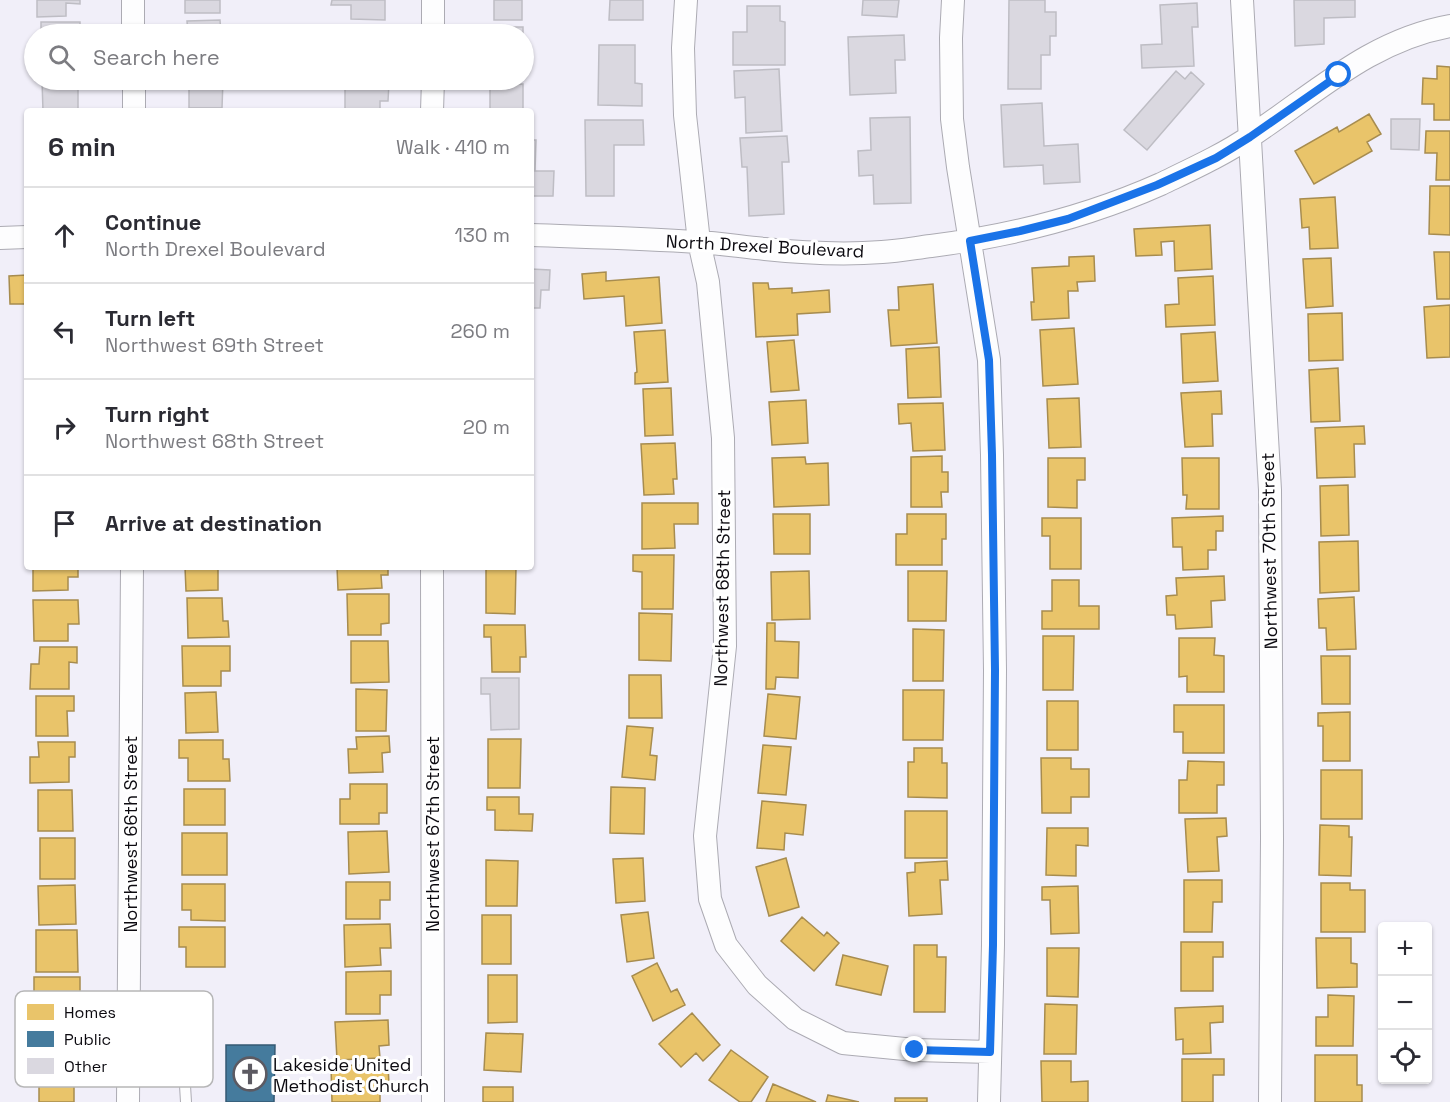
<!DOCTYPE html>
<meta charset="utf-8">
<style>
:root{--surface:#fff;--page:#f2f2f3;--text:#2b2b33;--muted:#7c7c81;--line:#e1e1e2}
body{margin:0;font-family:"Space Grotesk",sans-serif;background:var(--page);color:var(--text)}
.controls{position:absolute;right:18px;bottom:18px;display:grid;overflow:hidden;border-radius:6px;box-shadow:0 2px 4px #0004}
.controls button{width:54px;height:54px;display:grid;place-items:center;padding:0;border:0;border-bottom:2px solid var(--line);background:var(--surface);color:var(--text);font:30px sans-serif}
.stop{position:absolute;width:18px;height:18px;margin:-14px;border:4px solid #1a73e8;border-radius:50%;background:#fff}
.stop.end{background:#1a73e8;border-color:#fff;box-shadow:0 2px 6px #0008}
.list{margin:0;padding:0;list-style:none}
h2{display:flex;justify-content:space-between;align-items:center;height:78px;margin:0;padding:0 24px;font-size:26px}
h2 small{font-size:20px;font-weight:400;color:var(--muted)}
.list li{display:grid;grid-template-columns:39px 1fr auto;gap:18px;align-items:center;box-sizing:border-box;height:96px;padding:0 24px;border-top:2px solid var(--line)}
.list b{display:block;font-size:22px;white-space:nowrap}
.list p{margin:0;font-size:20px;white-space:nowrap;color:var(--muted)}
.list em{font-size:20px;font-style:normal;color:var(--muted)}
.icon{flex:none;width:33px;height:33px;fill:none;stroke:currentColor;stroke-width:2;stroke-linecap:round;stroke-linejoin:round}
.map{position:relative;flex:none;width:1450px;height:1102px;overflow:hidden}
.search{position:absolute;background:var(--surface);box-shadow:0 2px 4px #0004;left:24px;top:24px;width:510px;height:66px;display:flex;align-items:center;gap:15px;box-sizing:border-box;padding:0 21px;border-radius:33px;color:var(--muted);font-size:22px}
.panel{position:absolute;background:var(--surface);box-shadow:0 2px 4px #0004;left:24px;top:108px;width:510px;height:462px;border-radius:6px}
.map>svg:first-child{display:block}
.homes{fill:#e9c46a;stroke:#a78c4f;stroke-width:1.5}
.public{fill:#457b9d;stroke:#345973;stroke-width:1.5}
.building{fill:#dad8e0;stroke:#bebdc4;stroke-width:1.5}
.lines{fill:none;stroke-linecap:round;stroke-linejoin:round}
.service-casing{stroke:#acabb3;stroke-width:12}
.minor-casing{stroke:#acabb3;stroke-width:24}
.service{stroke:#fdfdfe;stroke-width:10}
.minor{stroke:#fdfdfe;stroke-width:22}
.route{stroke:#1a73e8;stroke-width:8}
.labels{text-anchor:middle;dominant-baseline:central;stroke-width:6;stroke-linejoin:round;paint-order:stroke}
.street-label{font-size:18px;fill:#0c0a10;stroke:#fff}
.poi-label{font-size:18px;fill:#0c0a10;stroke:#fff;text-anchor:start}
.key{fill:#fff;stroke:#b6b6b7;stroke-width:1.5}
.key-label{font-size:16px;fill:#0c0a10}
</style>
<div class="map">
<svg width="1450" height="1102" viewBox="0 0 1450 1102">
<rect width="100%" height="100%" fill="#f1eff9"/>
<!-- homes -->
<path class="homes" d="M1437,66L1450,67V120H1434V104H1422L1423,78L1437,79Z
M1369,114L1381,134L1367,142L1372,151L1314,184L1295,151L1337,127L1339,132Z
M1426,131H1450V180H1436L1437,153H1425Z
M1430,186H1450V235L1429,234Z
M1335,197L1338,248L1310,249L1309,227L1302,228L1300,199Z
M1210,225L1212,269L1175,271L1174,241L1161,242L1162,255L1136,256L1134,229Z
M1434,252H1450V299H1437Z
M1094,256L1095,281L1077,282L1078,291H1068L1069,318L1032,320L1031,302H1034L1032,268L1069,266V257Z
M1331,258L1333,306L1306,308L1303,259Z
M606,272V281L659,277L662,323L626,326L624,296L584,299L582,274Z
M27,275V304H10L9,276Z
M1213,276L1215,325L1166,327L1165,305L1179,304L1178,278Z
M753,283H768L769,289L792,288V293L829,290L830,312L797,314L798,335L756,337Z
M933,284L937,343L891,346L888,310H899L898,287Z
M1450,305V357L1427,358L1424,307Z
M1342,313L1343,360L1309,361L1308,314Z
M1074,328L1078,384L1043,386L1040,330Z
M665,330L668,382L635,384V373L637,372L634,332Z
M1215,332L1218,381L1183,383L1181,334Z
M794,340L799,390L771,392L767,342Z
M939,347L941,397L908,398L906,349Z
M1338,368L1340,421L1311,422L1309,370Z
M671,388L673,435L645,436L643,389Z
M1221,391L1222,414H1212L1213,446L1185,447L1181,393Z
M1079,398L1081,447L1049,448L1047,399Z
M806,400L808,443L772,445L769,402Z
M943,403L945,450L913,451L911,423L899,424L898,404Z
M1364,426L1365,444H1354L1355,477L1317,478L1315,428Z
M675,443L677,479H673L674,494L644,495L641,444Z
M942,456V472H948V492H941L942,507H911V457Z
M805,457L806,464L828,463L829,505L774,507L772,458Z
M1048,458H1085V480H1077V508L1048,507Z
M1182,458H1219V509H1186L1187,495H1183Z
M1348,485L1349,535L1321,536L1320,486Z
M642,503H698V524H674L675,548L642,549Z
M773,514H810V554H774Z
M907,514H946V539H942V565H896V534H907Z
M1223,516V531H1216V550H1208V569L1183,570L1182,547H1173L1172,518Z
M1042,518H1081V569H1050V536H1042Z
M1358,541L1359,591L1320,593L1319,542Z
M633,555H674L673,609H642V572L633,571Z
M33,567H78V577H68V590L33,591Z
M185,567H218V590L186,591Z
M337,567H388V575H381L382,588L338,590Z
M486,567H516L515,614L486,613Z
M809,571L810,619L772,620L771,572Z
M908,571H947L946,621H908Z
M1224,576L1225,600L1211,601L1212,627L1176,629L1175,615H1167L1166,596L1177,595L1176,578Z
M1052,580H1079V606H1099V629H1042V611H1052Z
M347,594H389V623L381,624V635H348Z
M1354,597L1356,649L1327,650L1326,628H1319L1318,599Z
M187,598H222L223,621H228L229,637L188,638Z
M33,600H78L79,624H68V641H34Z
M639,613L672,614L671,661L639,660Z
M767,623H775V641L799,642L798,678L776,677L775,689H766Z
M484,625H525L526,657H520V672H492L491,637H484Z
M913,629L944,630L943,681H913Z
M1043,636H1074L1073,690H1043Z
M1179,638H1215L1214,655L1224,656V692H1187V676L1179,677Z
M351,641H388L389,682L351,683Z
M182,646H230V671H221V686H183Z
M40,647H77V663L69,662V689H30L31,664H39Z
M1321,656H1350V704H1322Z
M629,675H661L662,718H629Z
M356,689L387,690L386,731H356Z
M903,690H944L943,740H903Z
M216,692L218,732L186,733L185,693Z
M768,694L800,697L796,739L764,736Z
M36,696H74V711H67L68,736H36Z
M1047,701H1078V750H1047Z
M1174,705H1224V753H1183V732H1174Z
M1350,712V761H1323V726H1318V713Z
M627,726L653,728L650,755L657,756L655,780L622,777Z
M389,736L390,752L382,753L383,772L349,773L348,749H357L356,737Z
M488,739H521L520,788H488Z
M179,740H223V759H229L230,781H188V758H179Z
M38,742H75V757H69V782L30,783V757H39Z
M763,745L791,747L786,795L758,793Z
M914,748H942V763H947V798L908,797V762H914Z
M1041,758H1071V769H1089V797H1071V813H1042Z
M1188,761L1224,762V785H1217V813H1179V780H1187Z
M1321,770H1362V819H1321Z
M350,784H387V813H379V824H340V799H350Z
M611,787L645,788L644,834L610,833Z
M184,789H225V825H184Z
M38,790H72L73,831H38Z
M487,797H519V814H533L532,831L495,830V810H487Z
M762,801L806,805L803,835L785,833L784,850L757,848Z
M905,811H947V858H905Z
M1226,818L1227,836L1217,837L1219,871L1188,872L1185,819Z
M1320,825L1349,826V837H1352L1351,876L1319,875Z
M1047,828H1088V846L1076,845V876L1046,875Z
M387,831L389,872L349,874L348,832Z
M182,833H227V875H182Z
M40,838H75V879H40Z
M643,858L645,901L616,903L613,859Z
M786,858L799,907L769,916L756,867Z
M486,860L518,861L517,906H486Z
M947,861L948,880H940L942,914L909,916L907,873L915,872V863Z
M1184,880H1222V902H1213L1212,932H1184Z
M346,882H390V900H380V919H346Z
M1321,883H1350V890H1365V932H1321Z
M182,884H225V921L191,920V910H182Z
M75,885L76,924L39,925L38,886Z
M1078,886L1079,933L1051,934L1050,900H1042V887Z
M648,912L654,958L627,962L621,915Z
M482,915H511V964H482Z
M802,917L824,936L827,932L839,943L814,971L781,941Z
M390,924L391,948H380L381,965L345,967L344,925Z
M179,927H225V967H186V947H179Z
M36,930H77L78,972H36Z
M1316,938H1351V963L1357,964V987L1317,988Z
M1181,942H1223V957H1213V991H1181Z
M914,945H937V957H946L945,1012H914Z
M1047,948H1079L1078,997L1047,996Z
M843,955L888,966L881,995L836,985Z
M657,963L671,992L677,989L685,1005L653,1021L632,976Z
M391,971V995H380V1014H346V972Z
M488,975H517V1022L488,1023Z
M34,977H80V993H74V1019H34Z
M1328,995L1354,996L1353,1046H1316V1017H1328Z
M1045,1004L1077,1005L1076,1054H1044Z
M1223,1006V1022L1210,1023L1211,1053L1183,1054V1039L1176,1040L1175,1008Z
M692,1013L720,1045L703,1061L696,1053L681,1067L659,1044Z
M388,1020L389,1045L379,1046L380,1058L337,1060L335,1022Z
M486,1033L523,1034L521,1072L484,1070Z
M731,1050L768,1077L751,1102H740L709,1080Z
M1315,1055H1357V1085H1362V1102H1315Z
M1182,1059H1224V1075H1213V1102H1182Z
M1041,1061H1071V1082L1088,1081V1102H1042Z
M388,1064L389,1085H380V1102H332L331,1066Z
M39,1071H74V1102H39Z
M773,1084L816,1102H766Z
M483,1087H513V1102H483Z
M828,1095L859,1102H826Z
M895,1098H927V1102H895Z"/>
<!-- public -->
<path class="public" d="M226,1045H275L274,1102H226Z"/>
<!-- building -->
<path class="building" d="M37,0H80V4L66,3V16L37,17Z
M185,0H220V13H185Z
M332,0H385V20L351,19V5H331Z
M494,0H522V20H494Z
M610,0H643V20H609Z
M863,0H899L897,17L862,15Z
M1009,0H1045V12H1056V36H1050V55H1041V89H1008Z
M1294,0H1355V17L1324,18V44L1295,46Z
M1197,3L1198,27H1192L1194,66L1142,68L1141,45L1162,44L1160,5Z
M747,6H780V21L785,22V65H733V32H747Z
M220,20L221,34H188L187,21Z
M41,22H80V34H41Z
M491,27H523V34H491Z
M350,30H387V34H350Z
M904,35L905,60H895L896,93L850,95L848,37Z
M599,45H635V83L642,84V106L598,105Z
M779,69L782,131L746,133L745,97L735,98L734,71Z
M1176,71L1185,79L1191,72L1204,84L1147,150L1124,130Z
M42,80H78V110L43,111Z
M186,80H223L222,108H189V81Z
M345,82L389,83L388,101H380V111H345Z
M523,84V111H490V85Z
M1042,103L1044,146L1078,144L1080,182L1044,184L1043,165L1004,167L1001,105Z
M910,117L911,203L874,204L873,175L859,176L858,151L871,150L870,118Z
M1391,119H1420L1419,150L1391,149Z
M585,120H643L644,145H614V196H586Z
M787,136L789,162H782L784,214L749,216L747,167H742L740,138Z
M531,140H536L535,171H554L553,196H531Z
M531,269L550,270L549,290H541L540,308H531Z
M481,678H519V729L491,730L490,694H481Z"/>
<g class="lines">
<!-- service casing -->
<g class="service-casing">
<path id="service" d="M129,1000H180L186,1102"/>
</g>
<!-- minor casing -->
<g class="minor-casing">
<path id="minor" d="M133,0V34
M686,0L683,48L685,115L699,242L708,282L723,438L725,646L705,836L710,899L726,945L757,985L795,1019L843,1043L915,1050L990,1052
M953,0L951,38L952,119L958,167L989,360L992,455L995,670L993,945L989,1102
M1242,0L1270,490L1272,838L1270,1102
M433,34V0
M134,80V111
M432,111L433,80
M531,235C586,237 642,238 697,242C720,243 742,247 765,249C804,253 843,255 882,252C898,251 915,248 931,246C1010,236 1087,217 1161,184C1192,169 1223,155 1251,136C1316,93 1371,40 1450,26
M0,238L27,237
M432,567L433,1102
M128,1102L132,567"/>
</g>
<!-- service -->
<use href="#service" class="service"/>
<!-- minor -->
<use href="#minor" class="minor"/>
</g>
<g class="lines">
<!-- route -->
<path class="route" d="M915,1050L990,1052L993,945L995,670L992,455L989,360L970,241L1020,231L1068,219L1157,185L1216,158L1250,137L1339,75"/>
</g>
<!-- icons -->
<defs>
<g id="church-ring" transform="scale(1.725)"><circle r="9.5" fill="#fff" stroke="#5c5a62" stroke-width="1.5"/><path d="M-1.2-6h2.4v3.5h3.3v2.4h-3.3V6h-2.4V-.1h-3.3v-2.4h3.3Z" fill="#5c5a62"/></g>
</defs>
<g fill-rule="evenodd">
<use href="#church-ring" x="250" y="1074"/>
</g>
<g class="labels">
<!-- street labels -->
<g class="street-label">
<text transform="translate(765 246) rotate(3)">North Drexel Boulevard</text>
<text transform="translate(1269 551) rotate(-91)">Northwest 70th Street</text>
<text transform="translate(722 588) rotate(-89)">Northwest 68th Street</text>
<text transform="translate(130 834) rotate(-90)">Northwest 66th Street</text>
<text transform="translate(432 834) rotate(-90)">Northwest 67th Street</text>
</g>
<!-- poi labels -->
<g class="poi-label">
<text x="273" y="1064">Lakeside United<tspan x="273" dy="21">Methodist Church</tspan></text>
</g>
</g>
<!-- legend -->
<rect x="15" y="991" width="198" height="96" rx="9" class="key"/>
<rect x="27" y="1004" width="27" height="16" fill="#e9c46a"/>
<rect x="27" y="1031" width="27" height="16" fill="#457b9d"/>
<rect x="27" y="1058" width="27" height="16" fill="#dad8e0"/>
<g class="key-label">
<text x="64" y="1018">Homes</text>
<text x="64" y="1045">Public</text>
<text x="64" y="1072">Other</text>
</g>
</svg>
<div class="controls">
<button>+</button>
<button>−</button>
<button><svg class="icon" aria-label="locate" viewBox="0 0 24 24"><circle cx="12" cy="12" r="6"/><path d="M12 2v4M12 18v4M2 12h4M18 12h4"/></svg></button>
</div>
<div class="stop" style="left:1339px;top:75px"></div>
<div class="stop end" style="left:915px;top:1050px"></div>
<div class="search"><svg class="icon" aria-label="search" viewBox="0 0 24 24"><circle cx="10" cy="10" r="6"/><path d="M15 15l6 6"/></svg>Search here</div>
<section class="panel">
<h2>6 min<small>Walk · 410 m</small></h2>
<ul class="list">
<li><svg class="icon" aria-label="ahead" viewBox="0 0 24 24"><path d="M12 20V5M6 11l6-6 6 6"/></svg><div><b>Continue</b><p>North Drexel Boulevard</p></div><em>130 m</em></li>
<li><svg class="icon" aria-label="left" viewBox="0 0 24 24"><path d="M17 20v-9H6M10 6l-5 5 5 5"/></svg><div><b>Turn left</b><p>Northwest 69th Street</p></div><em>260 m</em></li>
<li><svg class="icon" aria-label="right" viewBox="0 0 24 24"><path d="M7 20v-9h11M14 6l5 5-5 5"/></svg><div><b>Turn right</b><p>Northwest 68th Street</p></div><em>20 m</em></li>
<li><svg class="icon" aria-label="arrive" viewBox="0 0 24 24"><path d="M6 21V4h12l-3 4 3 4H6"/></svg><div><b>Arrive at destination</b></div></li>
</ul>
</section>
</div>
